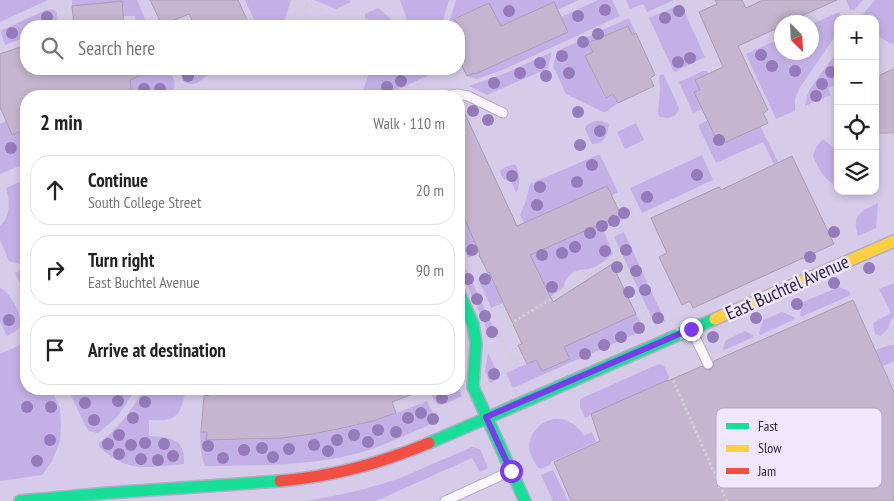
<!DOCTYPE html>
<meta charset="utf-8">
<style>
:root{--surface:#fff;--page:#f6f6f6;--text:#222;--muted:#767676;--line:#e0e0e0}
body{margin:0;font-family:"PT Sans Narrow",sans-serif;background:var(--page);color:var(--text)}
.controls{position:absolute;right:15px;top:15px;display:grid;overflow:hidden;border-radius:10px;box-shadow:0 2px 8px #0003}
.controls button{width:45px;height:45px;display:grid;place-items:center;padding:0;border:0;border-bottom:1px solid var(--line);background:var(--surface);color:var(--text);font:25px sans-serif}
.compass{position:absolute;left:774px;top:15px;width:45px;height:45px;border-radius:50%;background:var(--surface);box-shadow:0 2px 8px #0003;rotate:156deg}
.stop{position:absolute;width:15px;height:15px;margin:-11px;border:4px solid #7c3aed;border-radius:50%;background:#fff}
.stop.end{background:#7c3aed;border-color:#fff;box-shadow:0 1px 5px #0008}
.list{margin:0;padding:0;list-style:none}
h2{display:flex;justify-content:space-between;align-items:center;height:65px;margin:0;padding:0 20px;font-size:21px}
h2 small{font-size:16px;font-weight:400;color:var(--muted)}
.list li{display:grid;grid-template-columns:32px 1fr auto;gap:15px;align-items:center;box-sizing:border-box;height:70px;margin:0 10px 10px;padding:0 10px;border:1px solid var(--line);border-radius:20px}
.list b{display:block;font-size:19px;white-space:nowrap}
.list p{margin:0;font-size:16px;white-space:nowrap;color:var(--muted)}
.list em{font-size:16px;font-style:normal;color:var(--muted)}
.icon{flex:none;width:28px;height:28px;fill:none;stroke:currentColor;stroke-width:2;stroke-linecap:round;stroke-linejoin:round}
.map{position:relative;flex:none;width:894px;height:501px;overflow:hidden}
.search{position:absolute;background:var(--surface);box-shadow:0 2px 8px #0003;left:20px;top:20px;width:445px;height:55px;display:flex;align-items:center;gap:12px;box-sizing:border-box;padding:0 18px;border-radius:20px;color:var(--muted);font-size:19px}
.panel{position:absolute;background:var(--surface);box-shadow:0 2px 8px #0003;left:20px;top:90px;width:445px;height:305px;border-radius:20px}
.map>svg:first-child{display:block}
.green{fill:#c3b0e7}
.building{fill:#c5b5d0;stroke:#a99db3}
.lines{fill:none;stroke-linecap:round;stroke-linejoin:round}
.lane-casing{stroke:#b4acc4;stroke-width:11}
.fast-casing{stroke:#b4acc4;stroke-width:14}
.slow-casing{stroke:#b4acc4;stroke-width:14}
.jam-casing{stroke:#b4acc4;stroke-width:14}
.path{stroke:#d1ced7;stroke-width:3;stroke-dasharray:2.5 2.5;stroke-linecap:butt}
.lane{stroke:#f9f7fc;stroke-width:9}
.fast{stroke:#16e098;stroke-width:11}
.slow{stroke:#ffcf43;stroke-width:11}
.jam{stroke:#f24e42;stroke-width:11}
.path-bridge{stroke:#d1ced7;stroke-width:3;stroke-dasharray:2.5 2.5;stroke-linecap:butt}
.tree{fill:#957bbb}
.route{stroke:#7c3aed;stroke-width:6}
.labels{text-anchor:middle;dominant-baseline:central;stroke-width:5;stroke-linejoin:round;paint-order:stroke}
.street-label{font-size:19px;fill:#2f273d;stroke:#eee7fe}
.key{fill:#eee7fe;stroke:#b5adc4;stroke-width:1}
.key-label{font-size:14px;fill:#2f273d}
</style>
<div class="map">
<svg width="894" height="501" viewBox="0 0 894 501">
<rect width="100%" height="100%" fill="#d6ccea"/>
<!-- green -->
<path class="green" d="M0,0H48L0,22Z
M72,0H137L148,26H136L135,16H123L122,1L72,6Z
M245,0H291L283,26H257Z
M314,0H349L351,2L336,9Z
M400,0H449L443,20L438,26H409Z
M456,0H579L557,10L553,3L501,26L489,3L455,18L458,26H454L449,23Z
M598,0H612L620,16L505,69L477,79L472,78L467,76L474,73L475,74L568,32L561,17Z
M626,0H674L647,12L643,4L630,9Z
M846,0H863L854,10H850Z
M875,0H894V44H891L875,34V19H859Z
M681,4L705,57L674,72L649,18Z
M378,8L389,17L395,26H373C373,21 370,19 365,18V14Z
M52,9L57,12L58,24L52,26H26V37L5,45L1,33L2,30L44,11Z
M839,12L843,19H838V32L799,89L795,99V111L776,119L746,54L781,38L782,52H812V24Z
M629,18L636,33L632,35L627,26L589,43L593,52L585,56L605,98L613,94L618,103L606,112H603L566,94L553,66L557,51Z
M838,50V84L828,88L831,95L805,106L807,96L810,89Z
M552,52L548,66L549,68L487,95L469,86L506,73Z
M154,69H169C174,80 179,86 168,96H132L130,80Z
M178,69H214C204,77 196,89 184,82Z
M372,69H437L440,70L386,95V96H361L370,71Z
M703,71H707L709,73L696,80L700,90L702,109L693,113L679,82Z
M662,74L664,75L679,108C677,118 669,119 660,117L658,114L660,89L659,77L660,75Z
M708,120L715,136L719,133L760,126L778,162L774,164L763,142L716,163L698,125Z
M6,121L12,135L26,129V163L0,174V124Z
M595,121H601L609,124C607,135 606,144 592,144L585,129L586,126L590,123Z
M636,123L644,140L625,149L617,132Z
M823,139L838,152V185C825,183 818,167 813,156L816,147Z
M597,155H600L618,192L611,196L524,223L520,215L525,203L530,184Z
M702,155L713,180L642,213L630,188Z
M515,164C520,172 521,185 516,193L511,181L503,179L500,171L505,167Z
M26,179V266L9,261L0,239V226C11,215 10,202 6,188Z
M878,203L876,228L858,236C851,215 861,211 878,203Z
M459,206L480,253L468,258L459,237Z
M624,206L629,217L603,229L613,254C607,259 600,265 592,268C588,270 584,269 580,270C572,271 564,279 564,287L550,297L530,255L620,215L618,209Z
M624,232L665,321L655,325L614,237Z
M460,256L497,335L489,338L487,329L459,267V257Z
M19,271L26,274V296L15,273Z
M490,273L503,303L491,308L478,279Z
M892,284H894V317L891,320L888,329L880,336L875,334L873,323L891,313L879,289Z
M839,287L849,291L851,295L801,317L800,315L803,302Z
M0,288C10,292 23,315 20,326C17,332 12,333 7,336L0,321Z
M782,312L794,317L795,319L760,335L759,333L763,320Z
M636,314L644,330L513,388L506,373L536,360L542,371L570,359L564,347Z
M745,331L753,335L754,337L724,350L723,348L726,340Z
M24,343H26V389H51L60,408L61,426L60,441L52,461L42,475L0,481V354Z
M889,345H894V361L883,366L876,350Z
M488,353L500,378L490,383L485,371Z
M660,364L664,366L669,377L668,380L590,415V416L585,418L580,407V400L582,398L654,366Z
M68,389H136L117,417L98,433L89,431L86,427Z
M144,389H186C183,400 182,416 169,419C163,421 155,420 149,420V436C171,437 185,438 184,464C147,467 130,474 99,447V443C120,427 131,411 144,389Z
M429,389H459L462,396L445,404L438,405L435,402Z
M427,401L437,422C414,431 392,442 369,450C316,467 259,465 205,466C200,455 201,444 200,432H207V440C263,441 319,437 373,421C391,416 409,408 427,401Z
M562,419C572,422 579,427 584,436L592,432L596,442L551,462V464L541,469L537,467C535,462 531,457 530,452C526,439 537,424 550,420C554,418 558,419 562,419Z
M472,447L480,449L488,468L480,472L472,458L376,501H305C337,496 369,489 400,478C424,468 448,457 472,447Z
M553,470L568,501H553L541,475Z"/>
<!-- building -->
<path class="building" d="M150,0H238L250,26H195L189,14L162,25Z
M715,0H742L746,8L763,0H837L788,22H782V26L738,46L768,110L763,113L768,123L724,143L719,134L715,136L694,92L700,90L695,80L723,67L699,12L717,4Z
M122,1L124,26H74L72,6Z
M554,2L568,32L475,74L474,73L467,76L459,60V58L465,55L459,41V26L454,19L489,3L501,26Z
M628,26L632,35L636,33L655,75L650,78L654,86L618,103L613,94L606,98L585,56L593,52L588,43Z
M20,47L23,52L26,50V69H154L130,80L132,96H26V129L12,135L0,107V54Z
M894,69V133H875V77Z
M459,101L517,226L607,186L621,215L530,255L553,302L612,264L636,314L564,347L570,359L542,371L536,360L527,364L518,345L522,344L489,272L488,273L479,255L480,254L459,206Z
M792,156L834,244L693,308L690,301L682,305L659,257L667,253L651,218L719,187L721,190Z
M853,300L894,392V501H571L554,462L600,441L591,414L668,380V381L702,366L705,369L710,370L713,367L714,361Z
M211,389H423V390L392,402L396,413L373,421L343,428L312,434L283,438L206,440L207,432H201L204,396L210,395Z"/>
<g class="lines">
<!-- lane casing -->
<g class="lane-casing">
<path id="lane" d="M445,96L457,94L468,96L503,113
M691,329L708,364
M445,501L511,471"/>
</g>
<!-- fast casing -->
<g class="fast-casing">
<path id="fast" d="M459,293L473,324L476,343L473,387L525,501
M429,443L715,319
M20,501L108,493L280,481"/>
</g>
<!-- slow casing -->
<g class="slow-casing">
<path id="slow" d="M715,319L894,241"/>
</g>
<!-- jam casing -->
<g class="jam-casing">
<path id="jam" d="M280,481C335,476 378,464 429,443"/>
</g>
<!-- path -->
<path class="path" d="M295,0V6L300,9L305,7L307,3L305,0
M306,5L324,11
M304,8L312,24
M293,24L298,9
M887,145L890,133
M614,244L608,231L636,219L629,204
M890,263L894,272
M489,312L502,306L520,344
M510,324L551,299L620,256L651,327
M500,335L513,361
M878,342L887,339H894
M873,344L891,331L894,328
M665,362L727,501
M501,367L524,356"/>
<!-- lane -->
<use href="#lane" class="lane"/>
<!-- fast -->
<use href="#fast" class="fast"/>
<!-- slow -->
<use href="#slow" class="slow"/>
<!-- jam -->
<use href="#jam" class="jam"/>
<!-- path-bridge -->
<path class="path-bridge" d="M668,310L696,369"/>
</g>
<!-- trees -->
<g class="tree">
<circle cx="605" cy="10" r="6"/>
<circle cx="509" cy="11" r="6"/>
<circle cx="679" cy="11" r="6"/>
<circle cx="578" cy="16" r="6"/>
<circle cx="47" cy="17" r="6"/>
<circle cx="665" cy="18" r="6"/>
<circle cx="12" cy="33" r="6"/>
<circle cx="598" cy="34" r="6"/>
<circle cx="583" cy="42" r="6"/>
<circle cx="761" cy="55" r="6"/>
<circle cx="562" cy="56" r="6"/>
<circle cx="690" cy="58" r="6"/>
<circle cx="678" cy="62" r="6"/>
<circle cx="540" cy="63" r="6"/>
<circle cx="772" cy="66" r="6"/>
<circle cx="795" cy="71" r="6"/>
<circle cx="831" cy="72" r="6"/>
<circle cx="520" cy="73" r="6"/>
<circle cx="569" cy="73" r="6"/>
<circle cx="188" cy="76" r="6"/>
<circle cx="546" cy="76" r="6"/>
<circle cx="401" cy="81" r="6"/>
<circle cx="494" cy="83" r="6"/>
<circle cx="822" cy="84" r="6"/>
<circle cx="387" cy="87" r="6"/>
<circle cx="144" cy="89" r="6"/>
<circle cx="160" cy="89" r="6"/>
<circle cx="816" cy="96" r="6"/>
<circle cx="473" cy="111" r="6"/>
<circle cx="578" cy="112" r="6"/>
<circle cx="488" cy="120" r="6"/>
<circle cx="600" cy="131" r="6"/>
<circle cx="719" cy="140" r="6"/>
<circle cx="580" cy="145" r="6"/>
<circle cx="11" cy="148" r="6"/>
<circle cx="592" cy="165" r="6"/>
<circle cx="697" cy="175" r="6"/>
<circle cx="512" cy="176" r="6"/>
<circle cx="577" cy="182" r="6"/>
<circle cx="540" cy="187" r="6"/>
<circle cx="647" cy="197" r="6"/>
<circle cx="537" cy="205" r="6"/>
<circle cx="624" cy="213" r="6"/>
<circle cx="614" cy="221" r="6"/>
<circle cx="602" cy="226" r="6"/>
<circle cx="834" cy="232" r="6"/>
<circle cx="590" cy="233" r="6"/>
<circle cx="575" cy="247" r="6"/>
<circle cx="472" cy="250" r="6"/>
<circle cx="626" cy="250" r="6"/>
<circle cx="605" cy="251" r="6"/>
<circle cx="562" cy="253" r="6"/>
<circle cx="542" cy="255" r="6"/>
<circle cx="810" cy="257" r="6"/>
<circle cx="617" cy="267" r="6"/>
<circle cx="869" cy="268" r="6"/>
<circle cx="636" cy="271" r="6"/>
<circle cx="468" cy="279" r="6"/>
<circle cx="485" cy="279" r="6"/>
<circle cx="834" cy="283" r="6"/>
<circle cx="552" cy="287" r="6"/>
<circle cx="645" cy="290" r="6"/>
<circle cx="629" cy="292" r="6"/>
<circle cx="477" cy="299" r="6"/>
<circle cx="797" cy="304" r="6"/>
<circle cx="485" cy="316" r="6"/>
<circle cx="658" cy="318" r="6"/>
<circle cx="756" cy="318" r="6"/>
<circle cx="9" cy="320" r="6"/>
<circle cx="639" cy="328" r="6"/>
<circle cx="492" cy="332" r="6"/>
<circle cx="621" cy="337" r="6"/>
<circle cx="713" cy="337" r="6"/>
<circle cx="604" cy="345" r="6"/>
<circle cx="585" cy="354" r="6"/>
<circle cx="494" cy="374" r="6"/>
<circle cx="442" cy="398" r="6"/>
<circle cx="118" cy="401" r="6"/>
<circle cx="145" cy="402" r="6"/>
<circle cx="85" cy="403" r="6"/>
<circle cx="27" cy="407" r="6"/>
<circle cx="51" cy="407" r="6"/>
<circle cx="421" cy="413" r="6"/>
<circle cx="133" cy="418" r="6"/>
<circle cx="408" cy="418" r="6"/>
<circle cx="433" cy="419" r="6"/>
<circle cx="94" cy="420" r="6"/>
<circle cx="378" cy="430" r="6"/>
<circle cx="396" cy="432" r="6"/>
<circle cx="119" cy="435" r="6"/>
<circle cx="354" cy="435" r="6"/>
<circle cx="50" cy="440" r="6"/>
<circle cx="337" cy="440" r="6"/>
<circle cx="368" cy="442" r="6"/>
<circle cx="145" cy="443" r="6"/>
<circle cx="108" cy="444" r="6"/>
<circle cx="164" cy="444" r="6"/>
<circle cx="131" cy="445" r="6"/>
<circle cx="314" cy="445" r="6"/>
<circle cx="208" cy="446" r="6"/>
<circle cx="262" cy="448" r="6"/>
<circle cx="289" cy="449" r="6"/>
<circle cx="244" cy="450" r="6"/>
<circle cx="328" cy="451" r="6"/>
<circle cx="119" cy="454" r="6"/>
<circle cx="173" cy="456" r="6"/>
<circle cx="273" cy="457" r="6"/>
<circle cx="223" cy="458" r="6"/>
<circle cx="141" cy="459" r="6"/>
<circle cx="158" cy="460" r="6"/>
<circle cx="37" cy="461" r="6"/>
</g>
<g class="lines">
<!-- route -->
<path class="route" d="M511,471L486,417L691,329"/>
</g>
<g class="labels">
<!-- street labels -->
<g class="street-label">
<text transform="translate(787 287) rotate(-24)">East Buchtel Avenue</text>
</g>
</g>
<!-- legend -->
<rect x="716" y="408" width="166" height="80" rx="8" class="key"/>
<rect x="726" y="423" width="23" height="6" fill="#16e098"/>
<rect x="726" y="445" width="23" height="7" fill="#ffcf43"/>
<rect x="726" y="468" width="23" height="6" fill="#f24e42"/>
<g class="key-label">
<text x="758" y="431">Fast</text>
<text x="758" y="453">Slow</text>
<text x="758" y="476">Jam</text>
</g>
</svg>
<div class="controls">
<button>+</button>
<button>−</button>
<button><svg class="icon" aria-label="locate" viewBox="0 0 24 24"><circle cx="12" cy="12" r="6"/><path d="M12 2v4M12 18v4M2 12h4M18 12h4"/></svg></button>
<button><svg class="icon" aria-label="layers" viewBox="0 0 24 24"><path d="M12 4l9 5-9 5-9-5zM3 14l9 5 9-5"/></svg></button>
</div>
<svg class="compass" viewBox="-18 -18 36 36"><path d="M0-13l5 13h-10z" fill="#e53935"/><path d="M0 13l5-13h-10z" fill="#767676"/></svg>
<div class="stop" style="left:511px;top:471px"></div>
<div class="stop end" style="left:691px;top:329px"></div>
<div class="search"><svg class="icon" aria-label="search" viewBox="0 0 24 24"><circle cx="10" cy="10" r="6"/><path d="M15 15l6 6"/></svg>Search here</div>
<section class="panel">
<h2>2 min<small>Walk · 110 m</small></h2>
<ul class="list">
<li><svg class="icon" aria-label="ahead" viewBox="0 0 24 24"><path d="M12 20V5M6 11l6-6 6 6"/></svg><div><b>Continue</b><p>South College Street</p></div><em>20 m</em></li>
<li><svg class="icon" aria-label="right" viewBox="0 0 24 24"><path d="M7 20v-9h11M14 6l5 5-5 5"/></svg><div><b>Turn right</b><p>East Buchtel Avenue</p></div><em>90 m</em></li>
<li><svg class="icon" aria-label="arrive" viewBox="0 0 24 24"><path d="M6 21V4h12l-3 4 3 4H6"/></svg><div><b>Arrive at destination</b></div></li>
</ul>
</section>
</div>
